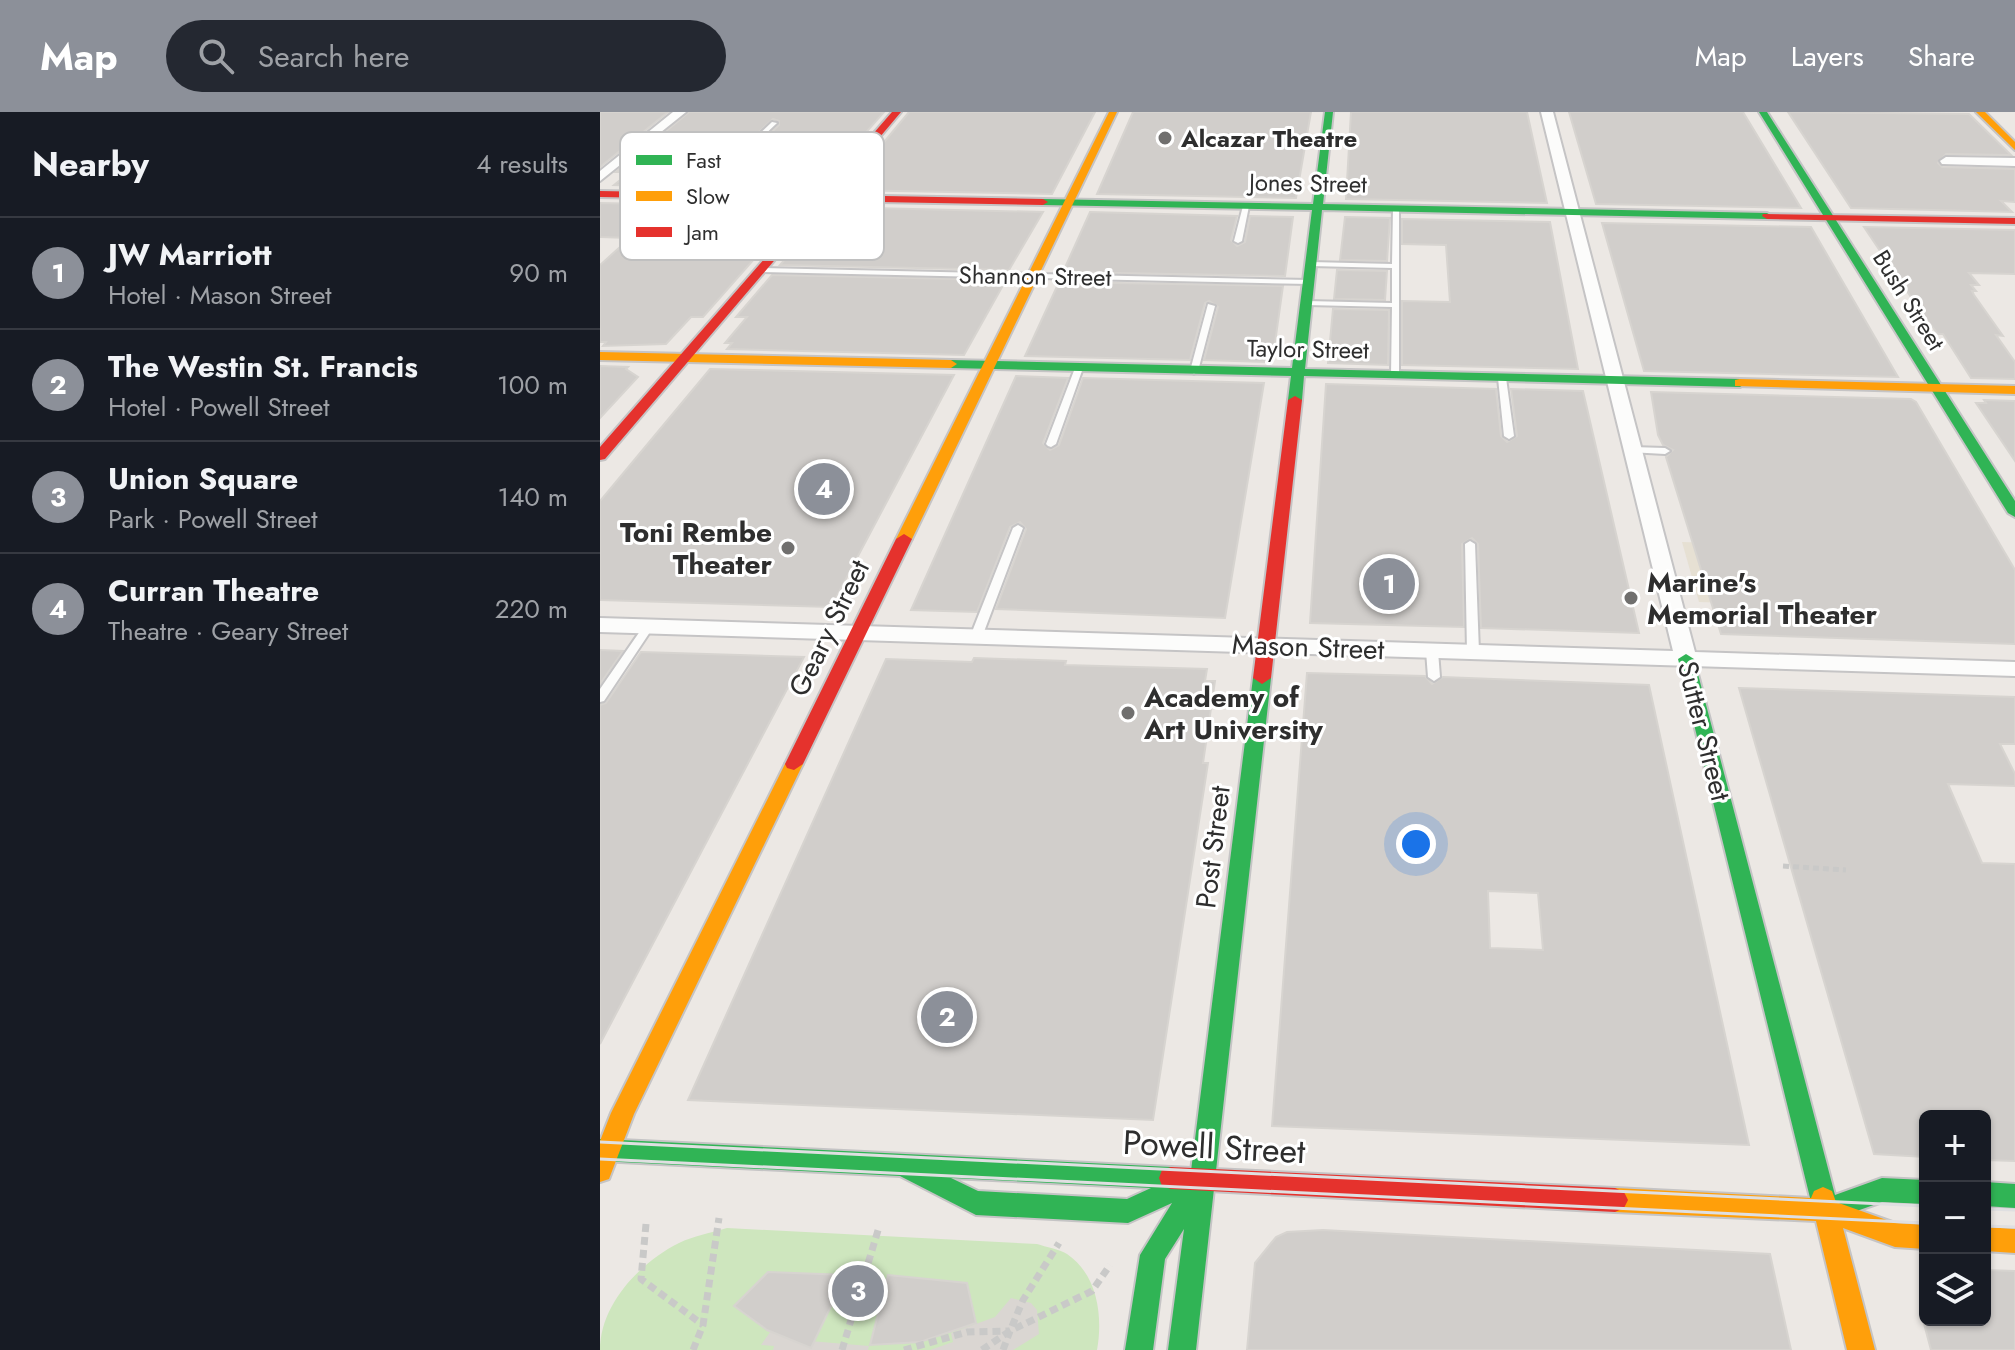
<!DOCTYPE html>
<meta charset="utf-8">
<style>
:root{--surface:#171b24;--page:#242831;--text:#f1f3f6;--muted:#9ea1a6;--line:#363941;--accent:#8c9099}
body{margin:0;font-family:Jost,sans-serif;background:var(--page);color:var(--text)}
.controls{position:absolute;right:24px;bottom:24px;display:grid;overflow:hidden;border-radius:12px;box-shadow:0 2px 6px #0004}
.controls button{width:72px;height:72px;display:grid;place-items:center;padding:0;border:0;border-bottom:2px solid var(--line);background:var(--surface);color:var(--text);font:40px sans-serif}
.you{position:absolute;left:816px;top:732px;width:28px;height:28px;margin:-20px;border:6px solid #fff;border-radius:50%;background:#1a73e8;box-shadow:0 0 0 12px #1a73e833}
.badge{display:grid;place-items:center;width:52px;height:52px;border-radius:50%;background:var(--accent);color:#fff;font-size:26px;font-weight:700}
.pin{position:absolute;translate:-50% -50%;border:4px solid #fff;box-shadow:0 2px 8px #0006}
.list{margin:0;padding:0;list-style:none}
h2{display:flex;justify-content:space-between;align-items:center;height:104px;margin:0;padding:0 32px;font-size:34px}
h2 small{font-size:26px;font-weight:400;color:var(--muted)}
.list li{display:grid;grid-template-columns:52px 1fr auto;gap:24px;align-items:center;box-sizing:border-box;height:112px;padding:0 32px;border-top:2px solid var(--line)}
.list b{display:block;font-size:30px;white-space:nowrap}
.list p{margin:0;font-size:26px;white-space:nowrap;color:var(--muted)}
.list em{font-size:26px;font-style:normal;color:var(--muted)}
.icon{flex:none;width:44px;height:44px;fill:none;stroke:currentColor;stroke-width:2;stroke-linecap:round;stroke-linejoin:round}
.map{position:relative;flex:none;width:1415px;height:1238px;overflow:hidden}
header{display:flex;align-items:center;gap:48px;box-sizing:border-box;height:112px;padding:0 40px;background:var(--accent);color:#fff}
header strong{font-size:38px}
nav{display:flex;gap:44px;margin-inline-start:auto;font-size:28px}
.search{width:560px;height:72px;background:var(--page);display:flex;align-items:center;gap:20px;box-sizing:border-box;padding:0 28px;border-radius:44px;color:var(--muted);font-size:30px}
main{display:flex}
aside{flex:1;background:var(--surface)}
.map>svg:first-child{display:block}
.education{fill:#e6e0d3}
.green{fill:#cee6be}
.plaza{fill:#dad6d2}
.building{fill:#d1cecb;stroke:#d7d4d0;stroke-width:2;fill-rule:evenodd}
.lines{fill:none;stroke-linecap:round;stroke-linejoin:round}
.lane-casing{stroke:#c5c4c5;stroke-width:4}
.street-casing{stroke:#c5c4c5;stroke-width:4}
.fast-casing{stroke:#c5c4c5;stroke-width:4}
.slow-casing{stroke:#c5c4c5;stroke-width:4}
.jam-casing{stroke:#c5c4c5;stroke-width:4}
.path-far1{stroke:#c9c9c8;stroke-width:5;stroke-dasharray:6 4;stroke-linecap:butt}
.path{stroke:#c9c9c8;stroke-width:7;stroke-dasharray:8 5;stroke-linecap:butt}
.lane{fill:#fcfcfb;fill-rule:evenodd}
.street{fill:#fcfcfb;fill-rule:evenodd}
.fast{fill:#30b455;fill-rule:evenodd}
.slow{fill:#ff9f0a;fill-rule:evenodd}
.jam{fill:#e5322d;fill-rule:evenodd}
.tram{stroke:#dfdfe1;stroke-width:3}
.poi-dot{fill:#706f6e;stroke:#fff;stroke-width:3}
.labels{text-anchor:middle;dominant-baseline:central;stroke-width:6;stroke-linejoin:round;paint-order:stroke}
.far-poi-label{font-size:24px;font-weight:bold;fill:#2e2e2e;stroke:#fff;text-anchor:start}
.far-street-label{font-size:24px;fill:#2e2e2e;stroke:#fff}
.poi-label{font-size:28px;font-weight:bold;fill:#2e2e2e;stroke:#fff;text-anchor:start}
.street-label{font-size:28px;fill:#2e2e2e;stroke:#fff}
.near-street-label{font-size:34px;fill:#2e2e2e;stroke:#fff}
.key{fill:#fff;stroke:#c0c0c0;stroke-width:2}
.key-label{font-size:22px;fill:#2e2e2e}
</style>
<header>
<strong>Map</strong>
<div class="search"><svg class="icon" aria-label="search" viewBox="0 0 24 24"><circle cx="10" cy="10" r="6"/><path d="M15 15l6 6"/></svg>Search here</div>
<nav><a>Map</a><a>Layers</a><a>Share</a></nav>
</header>
<main>
<aside>
<h2>Nearby<small>4 results</small></h2>
<ul class="list">
<li><span class="badge">1</span><div><b>JW Marriott</b><p>Hotel · Mason Street</p></div><em>90 m</em></li>
<li><span class="badge">2</span><div><b>The Westin St. Francis</b><p>Hotel · Powell Street</p></div><em>100 m</em></li>
<li><span class="badge">3</span><div><b>Union Square</b><p>Park · Powell Street</p></div><em>140 m</em></li>
<li><span class="badge">4</span><div><b>Curran Theatre</b><p>Theatre · Geary Street</p></div><em>220 m</em></li>
</ul>
</aside>
<div class="map">
<svg width="1415" height="1238" viewBox="0 0 1415 1238">
<rect width="100%" height="100%" fill="#ece8e4"/>
<!-- education -->
<path class="education" d="M1082,430L1147,432L1156,492L1099,490Z"/>
<!-- green -->
<path class="green" d="M127,1116L437,1132C446,1135 459,1137 467,1142C498,1163 503,1205 497,1238H0C0,1193 39,1151 79,1131C93,1124 111,1121 127,1116Z"/>
<!-- plaza -->
<path class="plaza" d="M411,1186L431,1191L437,1198L439,1222L413,1238H330L353,1230L351,1221L395,1205Z
M173,1216L210,1229L269,1234L268,1238H173L174,1234L161,1233Z"/>
<!-- building -->
<path class="building" d="M0,0H68L0,55Z
M89,0H284L216,77L114,75L179,13V9L173,7L99,75L14,73L30,60H16L31,48L54,46L51,40L42,39Z
M309,0H495L452,82L244,78Z
M533,0H711L696,86L497,82Z
M751,0H927L947,91L746,87Z
M969,0H1143L1201,96L996,92Z
M1188,0L1369,2L1411,43L1346,42L1338,51L1342,55L1415,57V90L1401,89L1412,100L1251,96Z
M0,91L90,93L54,125L56,134L64,133L105,93L200,95L103,205H91L66,232L3,234L6,230H0V153L30,126L0,125Z
M229,95L443,100L409,158L180,153Z
M490,100L637,104L631,128L637,134L645,130L650,104L693,105L685,164L463,160Z
M745,105L790,106L787,149L740,148Z
M802,107L950,110L978,257L802,253V189L850,190L846,133L802,132Z
M1002,111L1211,115L1298,265L1044,259Z
M1264,115L1415,118V162L1369,161L1379,173H1371L1376,179H1372L1374,183L1403,224L1396,223L1415,250V267L1371,266L1343,222H1338L1323,203Z
M737,158L787,159L785,188L734,187Z
M172,163L406,168L364,243L127,237L132,231H125L147,205H136Z
M459,170L683,174L673,245H668L667,250L604,248L618,195L609,189L605,191L590,248L425,244Z
M733,197L789,198L788,253L728,251Z
M0,254L28,255L26,257L38,265L0,306Z
M110,257L354,263L231,495L0,488V389Z
M416,264L468,266L443,331L450,338L459,333L483,266L664,271L625,506L396,497L426,417L420,410L410,415L377,500L311,498Z
M726,272L896,277L901,324L907,330L917,324L911,277L983,279L1039,521L881,516L878,432L872,426L862,432L864,515L710,511Z
M1051,280L1311,287L1316,290L1415,458V532L1121,522L1066,345L1073,338L1063,333L1058,323Z
M1384,288L1415,289V349L1376,291H1386Z
M0,538L23,539L0,572Z
M41,540L204,545L0,932V593L6,591Z
M374,546L466,549L465,553L607,557L605,569H615L603,651H608L553,1008L88,988L286,547L372,550Z
M707,561L825,564L832,572L843,565L1049,573L1149,1033L672,1014ZM888,779L938,781L943,838L890,836Z
M1139,576L1415,585V632H1400L1415,662V674L1348,672L1382,751L1415,752V1049L1385,1048V1004H1325V1045L1274,1042Z
M723,1118L1170,1142L1191,1238H647L655,1151L676,1125L687,1120Z
M1385,1158L1415,1159V1238H1331L1323,1208H1385Z
M168,1160L246,1163L211,1236L167,1218L134,1194Z
M288,1163L367,1171L376,1211L320,1230L270,1233Z"/>
<g class="lines">
<!-- lane casing -->
<g class="lane-casing">
<path id="lane" d="M172,10L177,11L99,85H95V83Z
M26,42H49L52,44L49,46L24,45L23,44Z
M105,83L110,84L62,131H56V127Z
M646,92L649,94L642,129L638,131L634,129L643,94Z
M796,95L799,97V263L795,266L791,263L792,195L707,193L703,191L707,189L792,191V156L711,154L707,152L711,150L792,152L793,97Z
M158,156L709,168L713,170L709,172L161,160L157,158Z
M608,192L615,194L598,259L594,262L590,259Z
M479,253L483,256L456,332L451,335L448,334L446,332L475,256Z
M902,263L906,266L914,324L909,327L904,324L898,266Z
M1032,335L1065,336L1070,339L1065,342L1029,340V336Z
M418,413L423,416L382,525L380,527H372L370,525L413,416Z
M870,429L875,432L879,540L873,544L867,540L865,432Z
M49,511L54,514L4,589L0,590V577L45,512Z
M832,536L838,539L840,565L834,569L828,565L826,539Z"/>
</g>
<!-- street casing -->
<g class="street-casing">
<path id="street" d="M73,0H86L0,69V59Z
M941,0H953L1095,540L1415,550V564L0,520V506L1073,539Z
M1346,45L1415,46V54L1342,52L1340,49Z"/>
</g>
<!-- fast casing -->
<g class="fast-casing">
<path id="fast" d="M725,0H733L723,92L1167,101L1172,104L1167,107L722,98L705,257L1140,267L1146,271L1140,275L704,264L702,288L695,292L688,288L691,264L351,256L345,252L351,248L692,256L712,98L443,93L438,90L443,87L713,92Z
M1159,0H1167L1415,389V405L1408,401Z
M1086,542L1094,547L1235,1083L1282,1066L1325,1068V1092L1282,1090L1226,1110L1217,1106L1213,1098L1078,547Z
M662,560L671,566L596,1238H568L584,1117L565,1147L553,1238H525L540,1143L572,1091L528,1111L376,1103L300,1064L0,1049V1027L571,1055L580,1058L582,1062L591,1059L653,566ZM351,1066L551,1076L527,1087L378,1079Z
M1385,1070L1415,1072V1096L1385,1094Z"/>
</g>
<!-- slow casing -->
<g class="slow-casing">
<path id="slow" d="M509,0H517L312,427L304,432L299,430L296,427Z
M1376,0H1385L1415,30V38Z
M0,240L351,248L357,252L351,256L0,248Z
M1140,267L1415,274V282L1135,274V268Z
M194,646L203,652L34,1002L9,1067L0,1070V1029L11,1001L185,652Z
M1223,1075L1232,1079L1236,1090L1295,1111L1325,1113V1137L1295,1135L1243,1116L1275,1238H1247L1216,1109L1015,1100L1006,1096L1002,1088L1006,1080L1015,1076L1211,1086L1214,1079Z
M1385,1115L1415,1117V1141L1385,1139Z"/>
</g>
<!-- jam casing -->
<g class="jam-casing">
<path id="jam" d="M292,0H301L231,83L443,87L448,90L443,93L225,89L5,347L0,348V335L215,89L0,85V79L220,83Z
M1163,102L1415,106V112L1167,107L1162,104Z
M695,284L702,288L671,566L662,572L653,566L688,288Z
M304,422L312,427L203,652L194,658L187,656L185,652L296,427Z
M571,1055L1015,1076L1024,1080L1028,1088L1024,1096L1015,1100L571,1077L562,1074L559,1066L562,1058Z"/>
</g>
<!-- path-far1 -->
<path class="path-far1" d="M1183,754L1246,758"/>
<!-- path -->
<path class="path" d="M46,1112L41,1167L103,1213
M93,1238L103,1213L119,1106
M242,1238L279,1115
M304,1238L367,1220L409,1219
M382,1238L410,1219L423,1188L459,1131
M403,1238L410,1219L492,1179L510,1153"/>
<!-- lane -->
<use href="#lane" class="lane"/>
<!-- street -->
<use href="#street" class="street"/>
<!-- fast -->
<use href="#fast" class="fast"/>
<!-- slow -->
<use href="#slow" class="slow"/>
<!-- jam -->
<use href="#jam" class="jam"/>
<!-- tram -->
<path class="tram" d="M0,1030L1325,1094
M0,1047L1325,1111
M1385,1097L1415,1098
M1385,1114L1415,1115"/>
</g>
<!-- markers -->
<g class="poi-dot">
<circle cx="565" cy="26" r="8"/>
<circle cx="188" cy="436" r="8"/>
<circle cx="1031" cy="486" r="8"/>
<circle cx="528" cy="601" r="8"/>
</g>
<g class="labels">
<!-- far-poi labels -->
<g class="far-poi-label">
<text x="581" y="26">Alcazar Theatre</text>
</g>
<!-- far-street labels -->
<g class="far-street-label">
<text transform="translate(708 71) rotate(1)">Jones Street</text>
<text transform="translate(435 164) rotate(1)">Shannon Street</text>
<text transform="translate(1309 188) rotate(58)">Bush Street</text>
<text transform="translate(708 237) rotate(1)">Taylor Street</text>
</g>
<!-- poi labels -->
<g class="poi-label">
<text x="172" y="420" text-anchor="end">Toni Rembe<tspan x="172" dy="32">Theater</tspan></text>
<text x="1047" y="470">Marine's<tspan x="1047" dy="32">Memorial Theater</tspan></text>
<text x="544" y="585">Academy of<tspan x="544" dy="32">Art University</tspan></text>
</g>
<!-- street labels -->
<g class="street-label">
<text transform="translate(229 516) rotate(-64)">Geary Street</text>
<text transform="translate(708 535) rotate(2)">Mason Street</text>
<text transform="translate(1104 619) rotate(76)">Sutter Street</text>
<text transform="translate(613 735) rotate(-83)">Post Street</text>
</g>
<!-- near-street labels -->
<g class="near-street-label">
<text transform="translate(614 1035) rotate(3)">Powell Street</text>
</g>
</g>
<!-- legend -->
<rect x="20" y="20" width="264" height="128" rx="12" class="key"/>
<rect x="36" y="43" width="36" height="10" fill="#30b455"/>
<rect x="36" y="79" width="36" height="10" fill="#ff9f0a"/>
<rect x="36" y="115" width="36" height="10" fill="#e5322d"/>
<g class="key-label">
<text x="86" y="56">Fast</text>
<text x="86" y="92">Slow</text>
<text x="86" y="128">Jam</text>
</g>
</svg>
<div class="controls">
<button>+</button>
<button>−</button>
<button><svg class="icon" aria-label="layers" viewBox="0 0 24 24"><path d="M12 4l9 5-9 5-9-5zM3 14l9 5 9-5"/></svg></button>
</div>
<div class="you"></div>
<div class="pin badge" style="left:789px;top:472px">1</div>
<div class="pin badge" style="left:347px;top:905px">2</div>
<div class="pin badge" style="left:258px;top:1179px">3</div>
<div class="pin badge" style="left:224px;top:377px">4</div>
</div>
</main>
